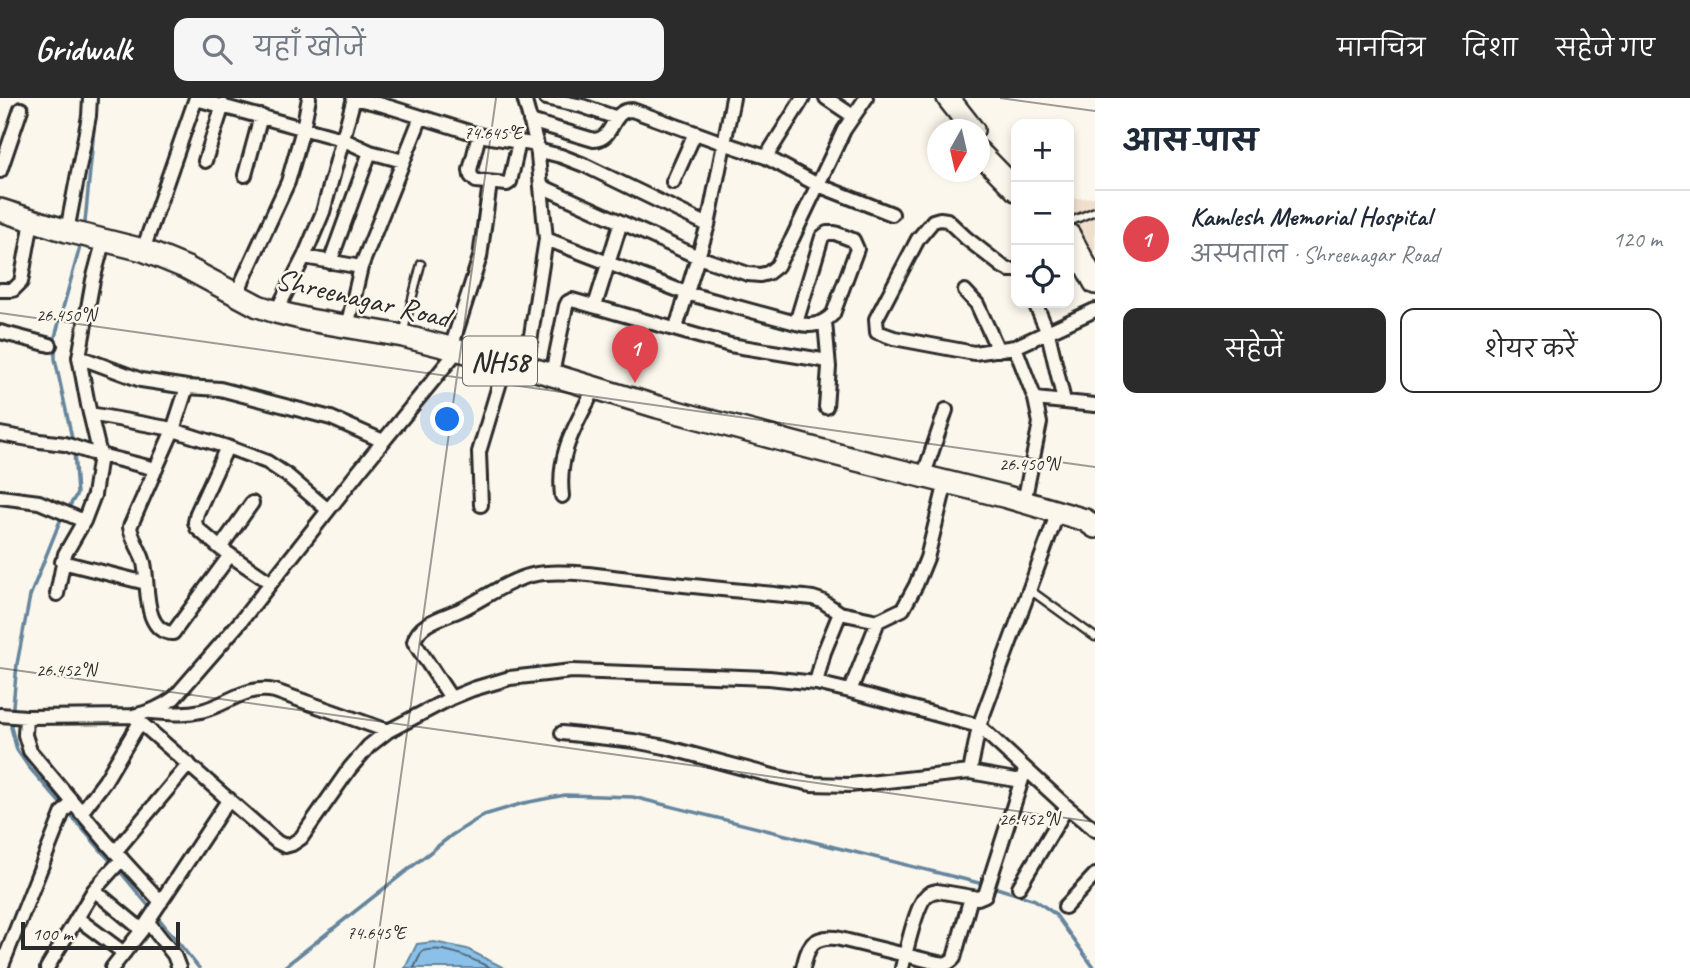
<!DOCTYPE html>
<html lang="hi">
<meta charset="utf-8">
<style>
:root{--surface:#fff;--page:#f6f6f7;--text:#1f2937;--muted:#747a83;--line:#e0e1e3;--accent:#2b2b2b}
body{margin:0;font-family:Caveat,"Playpen Sans Deva",sans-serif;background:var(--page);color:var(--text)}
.controls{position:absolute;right:21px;top:21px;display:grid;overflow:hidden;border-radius:14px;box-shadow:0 4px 10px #0003}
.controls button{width:63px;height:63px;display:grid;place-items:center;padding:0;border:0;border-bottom:2px solid var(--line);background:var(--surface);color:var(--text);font:35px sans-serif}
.compass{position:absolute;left:927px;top:21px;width:63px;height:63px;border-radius:50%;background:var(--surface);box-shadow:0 4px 10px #0003;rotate:188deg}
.scale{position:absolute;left:21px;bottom:18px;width:159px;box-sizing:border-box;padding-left:7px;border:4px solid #2b2b2b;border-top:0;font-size:19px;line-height:24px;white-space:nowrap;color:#2b2b2b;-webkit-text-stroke:5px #fbf7ec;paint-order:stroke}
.you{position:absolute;left:448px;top:322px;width:24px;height:24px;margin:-18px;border:5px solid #fff;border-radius:50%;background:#1a73e8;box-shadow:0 0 0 10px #1a73e833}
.badge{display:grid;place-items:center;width:46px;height:46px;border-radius:50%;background:var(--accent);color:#fff;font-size:23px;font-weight:700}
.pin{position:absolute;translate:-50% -58px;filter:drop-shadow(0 2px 4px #0008)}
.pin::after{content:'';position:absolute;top:37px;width:24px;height:21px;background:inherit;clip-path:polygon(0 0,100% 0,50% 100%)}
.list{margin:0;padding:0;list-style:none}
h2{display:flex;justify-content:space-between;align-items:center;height:91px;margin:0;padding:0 28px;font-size:30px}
h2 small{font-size:23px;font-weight:400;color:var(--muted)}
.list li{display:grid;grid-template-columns:46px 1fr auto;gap:21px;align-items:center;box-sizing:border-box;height:98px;padding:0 28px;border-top:2px solid var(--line)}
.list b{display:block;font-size:26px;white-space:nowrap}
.list p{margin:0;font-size:23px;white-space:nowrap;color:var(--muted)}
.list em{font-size:23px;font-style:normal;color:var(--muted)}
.actions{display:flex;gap:14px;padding:21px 28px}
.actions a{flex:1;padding:16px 0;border:2px solid var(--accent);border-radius:14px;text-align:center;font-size:24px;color:var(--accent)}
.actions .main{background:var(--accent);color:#fff}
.icon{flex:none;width:38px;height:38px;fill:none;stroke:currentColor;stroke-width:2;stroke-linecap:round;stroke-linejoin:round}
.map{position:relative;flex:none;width:1095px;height:870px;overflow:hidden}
header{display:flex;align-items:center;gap:42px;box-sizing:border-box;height:98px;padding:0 35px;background:var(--accent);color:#fff}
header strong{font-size:33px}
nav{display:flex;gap:38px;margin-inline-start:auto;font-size:24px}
.search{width:490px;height:63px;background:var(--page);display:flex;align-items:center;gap:18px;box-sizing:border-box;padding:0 24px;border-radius:14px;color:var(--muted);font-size:26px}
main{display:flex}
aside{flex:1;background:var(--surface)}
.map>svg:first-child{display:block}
.built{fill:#f0dfcd}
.water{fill:#8bc1e9;stroke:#65859d;stroke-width:2}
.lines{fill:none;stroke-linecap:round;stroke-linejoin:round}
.shore{stroke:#516777;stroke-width:2}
.stream{stroke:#65859d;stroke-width:3.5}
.service-casing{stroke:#2b2b2b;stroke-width:11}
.minor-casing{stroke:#2b2b2b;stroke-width:18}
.trunk-casing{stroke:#2b2b2b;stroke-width:26}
.service{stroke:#fbf7ec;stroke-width:6}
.minor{stroke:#fbf7ec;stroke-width:12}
.trunk{stroke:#fbf7ec;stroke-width:21}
.ticks{fill:none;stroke:#2b2b2b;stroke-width:2;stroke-opacity:0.45}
.labels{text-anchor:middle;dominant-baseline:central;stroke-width:5;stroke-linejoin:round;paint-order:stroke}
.shield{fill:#fbf7ec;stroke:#696865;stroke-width:2}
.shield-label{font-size:28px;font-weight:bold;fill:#2b2b2b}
.street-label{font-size:30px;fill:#2b2b2b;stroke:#fbf7ec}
.ticks-label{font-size:18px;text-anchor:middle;fill:#2b2b2b;stroke:#fbf7ec;stroke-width:5;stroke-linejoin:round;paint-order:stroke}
</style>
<header>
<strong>Gridwalk</strong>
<div class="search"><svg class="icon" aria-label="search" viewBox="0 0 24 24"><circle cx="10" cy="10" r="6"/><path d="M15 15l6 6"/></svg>यहाँ खोजें</div>
<nav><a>मानचित्र</a><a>दिशा</a><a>सहेजे गए</a></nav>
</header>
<main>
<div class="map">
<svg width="1095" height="870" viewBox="0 0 1095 870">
<rect width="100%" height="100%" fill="#fbf7ec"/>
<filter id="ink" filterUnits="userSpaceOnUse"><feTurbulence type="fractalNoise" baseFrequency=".0143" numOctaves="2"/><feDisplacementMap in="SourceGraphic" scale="14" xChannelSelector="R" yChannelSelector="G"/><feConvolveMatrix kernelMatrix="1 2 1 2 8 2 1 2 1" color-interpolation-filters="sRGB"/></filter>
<g filter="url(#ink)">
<!-- built -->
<path class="built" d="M1095,99V165L1069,126V101Z"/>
<!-- water -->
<path class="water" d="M434,844L467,851L504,870H405L417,846Z"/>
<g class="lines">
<!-- shore -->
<path class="shore" d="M414,870L422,853C445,847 470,860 491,870"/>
<!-- stream -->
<path class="stream" d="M85,124L97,0
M73,345L55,261V239L81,145
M67,412L77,396L74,353
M62,418L30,498L17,566L11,629L17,652L28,668L113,766
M118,771L151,811
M156,817L199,870
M283,870L452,737L484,717L524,705L565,697L633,699L987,787L1035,802L1055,816L1094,870"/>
<!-- service casing -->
<g class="service-casing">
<path id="service" d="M1069,124L1095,113
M403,236L421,166
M1030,492L1095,539"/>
</g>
<!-- minor casing -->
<g class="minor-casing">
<path id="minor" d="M353,0L383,7L479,37L537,47
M524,0L537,47L546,141L526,269
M546,0L582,8L617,20
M826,0L853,18
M196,1L342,41L370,54L403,63
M530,23L594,42C615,41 610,12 632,12L723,45L766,59L818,87L892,116
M479,37L470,72L471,78L476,83L507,86L510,84L519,44
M537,52L561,58L584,67L708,127
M766,59L803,0
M205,63L223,7
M0,73L21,11
M245,77L261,18
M673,84L695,35
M541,88L698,159L748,176L760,177L768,175L777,168L792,141L844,32L866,0
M67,133L89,18L90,0
M104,141L93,182L79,259L141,282L187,289L220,291L331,320L383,343
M546,141L686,195L796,225C811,229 822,227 833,216L857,151L853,142L835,135H827L822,139L796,225
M143,152L196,0
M304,159L361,169
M330,164L370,54
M1016,172H1009L1003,169L966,140L947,122L940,121L933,123L918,141L876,221L877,234L894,240L974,255L1015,249L1095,212
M0,192H13L21,184L32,123
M965,193L977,206L998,252
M236,197L288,84L303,31L309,0
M1035,205L1048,235L1064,303
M595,208L621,124
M276,214L304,159L323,114L354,0
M825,224L829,269L826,309
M347,229L361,169L421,19
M676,230L708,127L733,0
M0,234L50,247
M1015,249L1035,301L1040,325L1024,404
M451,250L480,159L490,85
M552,276L566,208L568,204L572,202L730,247L828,263
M187,289L173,332L130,429C132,442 141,452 144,465C149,485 142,534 173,535L230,457
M1035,301L1095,307
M90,316L167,330L227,349L267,364L288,378L328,412
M0,336L40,343L65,346L92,355
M227,349L197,415L195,424L197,430L220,450L271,485
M100,357L156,371
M923,379L946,312
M562,398C557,353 576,328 595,289
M0,399L39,404L84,423
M481,407L479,354L506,264
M220,450L252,405
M62,464L146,485
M57,496L65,456L84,423L94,397L100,357L88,307L79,259
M816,585L824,554L840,515
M850,593L878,523
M451,600L414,544C418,525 444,519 460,512C484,501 506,483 532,477C560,470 608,479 638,482C696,489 755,494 813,500L822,503L840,515L878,523L903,511L916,487L927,460L946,384
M151,614C168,615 185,617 201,613C230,606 244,587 275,593L388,633
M0,617L26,619L133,618C149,614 161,610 174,600L241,523L359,373L458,252
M133,618L277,744L285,748L292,746L301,740L350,670L369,648L388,633L451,600L473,591L510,580L572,573L769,580L816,585L850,593L979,628L1067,709L1095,732
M26,619L25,637L30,653L108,746L161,804
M562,635L634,643L665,649L773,678L811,686L850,687L970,674L1021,683
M970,674L979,628L1058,414
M81,715L105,683L140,624
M115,754L189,666
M1019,789L1067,709
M94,792L142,832
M1065,809L1095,777
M77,820L124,855
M148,824L174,857L179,870
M1,870L63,714L72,705
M47,870L94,792L122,761
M112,870L142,832L229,701
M803,870C808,849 811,838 836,840L938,865C945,866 949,866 954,860L971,799
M902,870C906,854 916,808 926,798C930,794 932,794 937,793L978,800L985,797L1024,675"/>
</g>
<!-- trunk casing -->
<g class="trunk-casing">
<path id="trunk" d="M948,0L973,32
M979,54L1016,92
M0,112L67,133L143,152L187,170L258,208L276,214L309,222L403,238L526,269L658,309L857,362L1007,399L1085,422L1095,429
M1069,137L1095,185"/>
</g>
<!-- service -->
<use href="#service" class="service"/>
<!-- minor -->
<use href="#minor" class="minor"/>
<!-- trunk -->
<use href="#trunk" class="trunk"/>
</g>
</g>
<!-- ticks -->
<path class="ticks" d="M1000,0L1095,13M0,215L1095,369M0,570L1095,724M374,870L496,0"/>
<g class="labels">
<!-- shield labels -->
<rect class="shield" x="463" y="238.5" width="74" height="49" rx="5"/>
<g class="shield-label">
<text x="500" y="263">NH58</text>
</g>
<!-- street labels -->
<g class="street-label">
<text transform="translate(363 200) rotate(13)">Shreenagar Road</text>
</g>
</g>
<g class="ticks-label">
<text x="493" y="41">74.645°E</text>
<text x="66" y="223">26.450°N</text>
<text x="1029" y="372">26.450°N</text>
<text x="66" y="578">26.452°N</text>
<text x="1029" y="727">26.452°N</text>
<text x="376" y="841">74.645°E</text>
</g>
</svg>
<div class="controls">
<button>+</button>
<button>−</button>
<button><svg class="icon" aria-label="locate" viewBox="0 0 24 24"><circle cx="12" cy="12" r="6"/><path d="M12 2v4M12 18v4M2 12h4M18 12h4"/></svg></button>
</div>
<svg class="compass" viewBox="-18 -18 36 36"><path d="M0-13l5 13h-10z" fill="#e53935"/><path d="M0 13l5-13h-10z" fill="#747a83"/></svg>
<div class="scale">100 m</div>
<div class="you"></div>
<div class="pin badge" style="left:635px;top:285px;background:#e0444e">1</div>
</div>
<aside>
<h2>आस-पास<small></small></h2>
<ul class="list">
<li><span class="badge" style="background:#e0444e">1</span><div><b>Kamlesh Memorial Hospital</b><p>अस्पताल · Shreenagar Road</p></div><em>120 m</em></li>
</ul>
<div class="actions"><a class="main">सहेजें</a><a>शेयर करें</a></div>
</aside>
</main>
